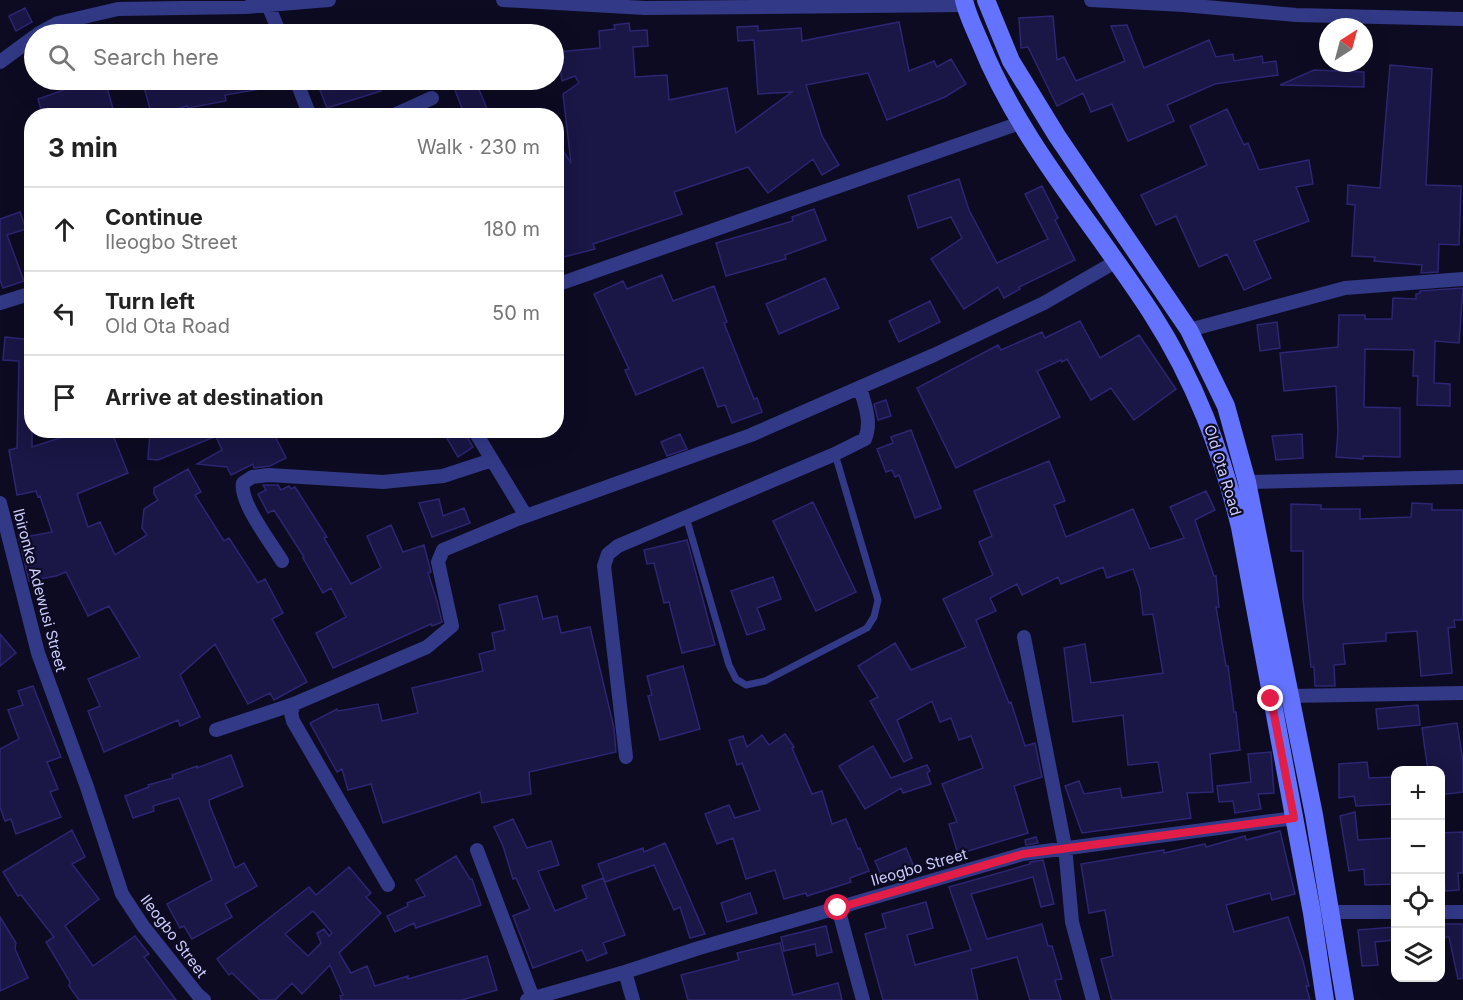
<!DOCTYPE html>
<meta charset="utf-8">
<style>
:root{--surface:#fff;--page:#f2f2f2;--text:#222;--muted:#767676;--line:#e0e0e0}
body{margin:0;font-family:Inter,sans-serif;background:var(--page);color:var(--text)}
.controls{position:absolute;right:18px;bottom:18px;display:grid;overflow:hidden;border-radius:12px;box-shadow:0 6px 24px #0002}
.controls button{width:54px;height:54px;display:grid;place-items:center;padding:0;border:0;border-bottom:2px solid var(--line);background:var(--surface);color:var(--text);font:30px sans-serif}
.compass{position:absolute;left:1319px;top:18px;width:54px;height:54px;border-radius:50%;background:var(--surface);box-shadow:0 6px 24px #0002;rotate:36deg}
.stop{position:absolute;width:18px;height:18px;margin:-14px;border:4px solid #e11d48;border-radius:50%;background:#fff}
.stop.end{background:#e11d48;border-color:#fff;box-shadow:0 2px 6px #0008}
.list{margin:0;padding:0;list-style:none}
h2{display:flex;justify-content:space-between;align-items:center;height:78px;margin:0;padding:0 24px;font-size:26px}
h2 small{font-size:20px;font-weight:400;color:var(--muted)}
.list li{display:grid;grid-template-columns:39px 1fr auto;gap:18px;align-items:center;box-sizing:border-box;height:84px;padding:0 24px;border-top:2px solid var(--line)}
.list b{display:block;font-size:22px;white-space:nowrap}
.list p{margin:0;font-size:20px;white-space:nowrap;color:var(--muted)}
.list em{font-size:20px;font-style:normal;color:var(--muted)}
.icon{flex:none;width:33px;height:33px;fill:none;stroke:currentColor;stroke-width:2;stroke-linecap:round;stroke-linejoin:round}
.map{position:relative;flex:none;width:1463px;height:1000px;overflow:hidden}
.search{position:absolute;background:var(--surface);box-shadow:0 6px 24px #0002;left:24px;top:24px;width:540px;height:66px;display:flex;align-items:center;gap:15px;box-sizing:border-box;padding:0 21px;border-radius:33px;color:var(--muted);font-size:22px}
.panel{position:absolute;background:var(--surface);box-shadow:0 6px 24px #0002;left:24px;top:108px;width:540px;height:330px;border-radius:24px}
.map>svg:first-child{display:block}
.building{fill:#1a1645;stroke:#2c2673;stroke-width:1.5;fill-rule:evenodd}
.lines{fill:none;stroke-linecap:round;stroke-linejoin:round}
.lane{stroke:#323986;stroke-width:7}
.street{stroke:#323986;stroke-width:14}
.secondary{stroke:#6473ff;stroke-width:18}
.route{stroke:#e11d48;stroke-width:8}
.labels{text-anchor:middle;dominant-baseline:central;stroke-width:4.5;stroke-linejoin:round;paint-order:stroke}
.street-label{font-size:15px;fill:#cdcdff;stroke:#0d0b22}
</style>
<div class="map">
<svg width="1463" height="1000" viewBox="0 0 1463 1000">
<rect width="100%" height="100%" fill="#0d0b22"/>
<!-- building -->
<path class="building" d="M25,8L32,22L16,31L9,16Z
M1053,16L1057,60L1064,57L1076,81L1125,61L1111,26L1127,25L1144,68L1209,40L1216,57L1233,54L1234,61L1262,56L1263,63L1276,61L1278,75L1215,84L1167,105L1174,121L1128,141L1112,104L1091,112L1083,93L1057,106L1028,47L1021,48L1019,18Z
M899,22L909,71L934,61L937,67L951,59L966,84L945,97L887,120L868,73L806,85L822,136L839,165L822,175L813,159L768,193L748,167L674,192L682,214L593,244L595,249L556,259V140L571,163L563,94L579,83L575,76L562,81L558,52L600,48L599,31L615,29L614,25L629,23L630,31L647,30L648,46L633,47L635,77L667,75L669,100L727,88L736,133L792,92L758,94L754,40L738,41L737,27L758,26V31L801,28L802,41Z
M1390,65L1432,69L1426,185L1461,186L1459,245L1439,244L1438,272L1421,273L1422,265L1374,261L1375,257L1352,256L1355,205L1347,204L1348,185L1380,188Z
M1314,70L1364,72V87L1280,85Z
M81,80H105L115,116H43L38,99L72,87L70,82Z
M142,80H272V87L225,95L226,101L188,108L187,106L152,116Z
M316,80H378L381,91L327,108Z
M451,80H475L488,111L476,116H465Z
M1227,109L1244,145L1248,143L1259,170L1309,160L1313,184L1296,187L1309,221L1254,241L1271,278L1244,290L1227,254L1199,267L1176,216L1156,225L1141,195L1207,165L1190,126Z
M959,179L969,210L997,263L1048,239L1025,194L1042,186L1058,218L1055,220L1075,260L1019,287L1020,289L1004,298L998,287L964,309L931,259L962,238L951,217L918,228L908,196Z
M814,209L826,240L785,255L786,259L726,276L716,243L793,221L792,217Z
M20,212L26,229L7,235L24,281L3,288L0,280V219Z
M662,275L673,301L714,286L727,322L724,323L754,399L757,398L762,412L732,423L725,405L718,407L703,367L636,395L625,370L629,369L594,294L623,281L627,289Z
M825,278L839,308L779,334L766,304Z
M1463,288L1459,343L1435,341L1434,383L1450,384V406L1417,405L1418,376H1413L1414,350L1365,349L1364,407L1400,408V457L1363,456V459L1336,457L1338,431L1336,386L1284,391L1280,353L1338,347L1339,315H1365V319H1392L1393,298L1416,299V294L1420,293V291Z
M930,301L940,322L899,342L889,321Z
M1080,321L1100,358L1139,335L1176,389L1134,420L1111,388L1091,400L1067,359L1062,362L1061,360L1037,371L1060,417L956,468L917,388L998,345L1001,350L1042,332L1045,338Z
M1277,322L1280,348L1260,351L1257,325Z
M5,337L32,340V447L69,435L67,430H111L128,473L77,494L88,527L100,522L115,555L147,535L142,528L144,509L158,500L154,494V488L188,469L201,492L195,495L224,541L229,538L258,583L265,579L283,613L272,619L307,682L274,700L270,693L248,704L215,644L180,675L200,717L180,726L178,720L104,752L88,711L100,706L88,679L140,657L109,606L88,616L66,572L56,576L29,581L19,538L52,532L40,496L38,497L36,491L17,495L9,450L17,448L19,361L3,360Z
M886,400L891,416L878,420L874,404Z
M213,430H272L286,458L270,466L254,468L253,464L231,475L227,467L197,464L222,450Z
M442,430H463L473,447L458,457Z
M911,430L941,508L915,518L899,475L895,477L892,470L886,472L877,449L893,443L891,437Z
M150,431L214,437L158,460L148,459Z
M680,434L687,449L667,456L661,442Z
M1302,434L1303,458L1276,460L1272,436Z
M1049,461L1065,501L1054,505L1066,537L1133,509L1150,549L1184,538L1170,507L1206,491L1215,510L1195,520L1214,576H1216L1219,607H1216L1226,666H1228L1234,712H1236L1240,750L1210,754L1213,792L1187,793L1191,818L1082,833L1065,786L1079,781L1084,794L1120,788L1122,798L1163,792L1158,762L1128,765L1123,715L1073,722L1064,648L1085,644L1091,683L1163,673L1153,614L1143,615L1140,589L1133,569L1107,578L1103,567L1061,584L1058,577L1022,595L1017,584L990,598L996,611L976,620L1009,703L1011,702L1025,746L1035,743L1042,777L1014,786L1028,833L958,854L949,824L957,822L942,784L983,768L971,736L959,740L951,718L940,722L932,701L897,720L912,758L904,762L870,701L878,697L858,666L895,643L911,670L966,647L943,599L993,575L979,542L992,536L974,491Z
M263,485H278L281,490L289,486L291,489L295,487L327,537L324,538L351,584L381,568L367,536L391,525L403,552L424,545L431,572L428,573L437,601L442,622L432,626L431,624L333,668L316,633L346,617L331,588L323,593L303,558L304,557L274,510L268,513L258,494L266,490Z
M439,499L443,516L464,508L470,523L432,537L419,503Z
M813,502L856,592L816,611L773,521Z
M1412,503L1432,504V510H1463V620H1454L1455,627L1448,628L1452,673L1421,676L1417,631L1386,633V641L1343,644L1345,664L1334,665L1335,686H1315L1314,667H1311L1303,599V551H1291V504L1321,505V509H1360V519L1411,517Z
M687,540L715,645L682,653L669,602L664,603L654,563L647,564L644,550Z
M773,577L781,599L757,608L765,629L747,635L731,591Z
M537,596L543,619L557,616L561,633L590,627L614,728L616,752L529,772L531,794L482,803L480,792L383,823L371,784L348,790L342,769L337,772L310,723L337,709L338,711L378,704L382,721L418,713L412,688L483,671L479,654L495,650L492,633L505,630L499,605Z
M0,634L16,653L0,666Z
M683,666L700,729L660,740L648,696L652,695L647,676Z
M33,686L61,757L47,762L58,789L50,792L61,817L16,834L11,819L5,821L0,807V749L19,739L8,710L23,705L18,691Z
M1418,705L1420,725L1378,729L1376,709Z
M1457,723L1463,762V792L1440,795V771H1428L1422,728Z
M785,734L794,747L792,748L812,794L822,791L832,824L846,819L858,849L860,848L869,871L850,878L851,882L807,896L806,893L784,899L775,870L746,879L733,838L717,844L705,814L729,805L735,818L760,810L742,763L737,765L729,740L743,736L747,747L762,735L769,745Z
M873,746L891,778L927,765L930,771L927,773L931,784L903,793L901,788L865,809L839,766Z
M1271,752L1274,793L1258,794L1261,809L1235,813L1233,801L1219,802L1217,786L1251,782L1248,754Z
M231,755L243,786L209,800L210,806L235,868L244,863L257,886L225,904L232,917L192,939L184,926L180,928L167,904L212,880L179,798L153,806L154,811L133,818L125,796L149,787L148,785L173,778L172,775L197,766V768Z
M1367,762L1369,778L1395,777V804L1356,806L1354,796L1339,798V764Z
M1355,812L1358,840L1395,838V884L1365,885L1364,869L1349,871L1340,816Z
M513,819L527,848L551,841L559,865L538,871L555,911L587,898L582,886L603,878L625,935L603,943L607,953L587,961L582,950L533,968L513,916L530,909L516,878L513,879L503,846L494,827Z
M72,830L85,857L72,864L99,899L65,926L93,966L135,936L149,954L144,957L176,1000H79L69,986L70,982L46,942L54,937L21,895L18,896L3,872Z
M1280,831L1295,894L1272,900L1270,893L1226,905L1234,932L1288,917L1303,961L1309,986H1306L1310,1000H1112L1101,959L1113,956L1105,910L1089,913L1081,864L1164,850V853L1205,844L1206,847L1245,836L1246,840Z
M1463,832V873H1458L1459,890L1445,891L1444,873H1440V833Z
M1036,837L1038,843L1026,845L1025,840Z
M665,843L683,883L705,934L690,938L680,907L674,910L654,865L605,882L598,864L643,848L644,852Z
M906,848L915,869L884,882L875,861Z
M456,856L470,879H472L481,905L416,928L414,923L395,932L387,916L408,906L407,903L425,896L416,880Z
M1043,860L1054,904L1041,907L1033,877L971,894L987,939L1042,924L1048,946H1052L1062,979L1055,980L1061,1000H1030L1017,957L971,969L978,1000H883L865,934L886,928L882,914L926,902L933,928L907,935L915,965L971,950L949,887L1030,864V862Z
M349,867L371,893L366,897L381,913L339,953L351,973L367,966L375,986L408,976V979L487,956L497,990L462,1000H341L340,996L343,995L330,965L302,994L292,983L275,1000H260L232,973L229,975L217,959L309,887L316,895ZM313,911L332,933L329,936L324,929L317,933L321,943L308,956L285,934Z
M750,893L757,913L727,922L721,903Z
M0,917L16,943L15,949L28,978L0,991Z
M1440,924H1463V978L1458,979L1449,937H1440Z
M826,926L832,952L817,956L815,944L784,951L781,937Z
M1395,927V940L1375,942L1378,965L1362,966L1358,930Z
M780,943L793,995L838,983L842,1000H688L681,975L739,960L737,953Z"/>
<g class="lines">
<!-- lane -->
<path class="lane" d="M686,517L729,665L736,679L746,685L765,681L867,628L874,617L878,600L835,454"/>
<!-- street -->
<path class="street" d="M266,0L280,34
M503,0L645,8L965,5
M1091,0L1183,5L1296,15L1463,19
M38,34L58,23L118,9L246,7L329,0
M0,62L34,37
M296,80L310,116
M392,116L432,98
M556,285L1020,123
M0,303L32,293
M1189,330L1345,288L1463,279
M474,430L526,516
M1247,482L1463,477
M0,503L38,653L87,787L122,894L143,926L198,995L204,1000
M282,561C272,544 239,502 243,483L252,477L269,475L383,482L443,476L492,460
M1024,637L1065,847L1072,922L1093,1000
M1290,696L1463,693
M294,704L291,713L293,721L388,885
M216,730L294,704L427,647L452,626L438,562L443,550L515,520L751,435L934,355L1044,303L1115,262
M626,757L604,566L608,554L618,546L835,454L865,439C872,422 865,405 860,388
M477,850L533,998
M838,908L863,1000
M1330,912H1396
M1440,912H1463
M625,972L633,1000
M527,1000L625,972L699,948L1023,854L1294,818"/>
<!-- secondary -->
<path class="secondary" d="M964,0C967,14 974,28 980,42C1020,142 1094,224 1152,314C1195,381 1221,450 1240,527L1312,913L1325,1000
M986,0L1011,61L1057,136L1189,330L1226,406L1247,482L1314,815L1345,1000"/>
</g>
<g class="lines">
<!-- route -->
<path class="route" d="M838,908L1023,854L1294,818L1271,699"/>
</g>
<g class="labels">
<!-- street labels -->
<g class="street-label">
<text transform="translate(1223 470) rotate(73)">Old Ota Road</text>
<text transform="translate(40 590) rotate(75)">Ibironke Adewusi Street</text>
<text transform="translate(919 867) rotate(-16)">Ileogbo Street</text>
<text transform="translate(174 936) rotate(53)">Ileogbo Street</text>
</g>
</g>
</svg>
<div class="controls">
<button>+</button>
<button>−</button>
<button><svg class="icon" aria-label="locate" viewBox="0 0 24 24"><circle cx="12" cy="12" r="6"/><path d="M12 2v4M12 18v4M2 12h4M18 12h4"/></svg></button>
<button><svg class="icon" aria-label="layers" viewBox="0 0 24 24"><path d="M12 4l9 5-9 5-9-5zM3 14l9 5 9-5"/></svg></button>
</div>
<svg class="compass" viewBox="-18 -18 36 36"><path d="M0-13l5 13h-10z" fill="#e53935"/><path d="M0 13l5-13h-10z" fill="#767676"/></svg>
<div class="stop" style="left:838px;top:908px"></div>
<div class="stop end" style="left:1271px;top:699px"></div>
<div class="search"><svg class="icon" aria-label="search" viewBox="0 0 24 24"><circle cx="10" cy="10" r="6"/><path d="M15 15l6 6"/></svg>Search here</div>
<section class="panel">
<h2>3 min<small>Walk · 230 m</small></h2>
<ul class="list">
<li><svg class="icon" aria-label="ahead" viewBox="0 0 24 24"><path d="M12 20V5M6 11l6-6 6 6"/></svg><div><b>Continue</b><p>Ileogbo Street</p></div><em>180 m</em></li>
<li><svg class="icon" aria-label="left" viewBox="0 0 24 24"><path d="M17 20v-9H6M10 6l-5 5 5 5"/></svg><div><b>Turn left</b><p>Old Ota Road</p></div><em>50 m</em></li>
<li><svg class="icon" aria-label="arrive" viewBox="0 0 24 24"><path d="M6 21V4h12l-3 4 3 4H6"/></svg><div><b>Arrive at destination</b></div></li>
</ul>
</section>
</div>
